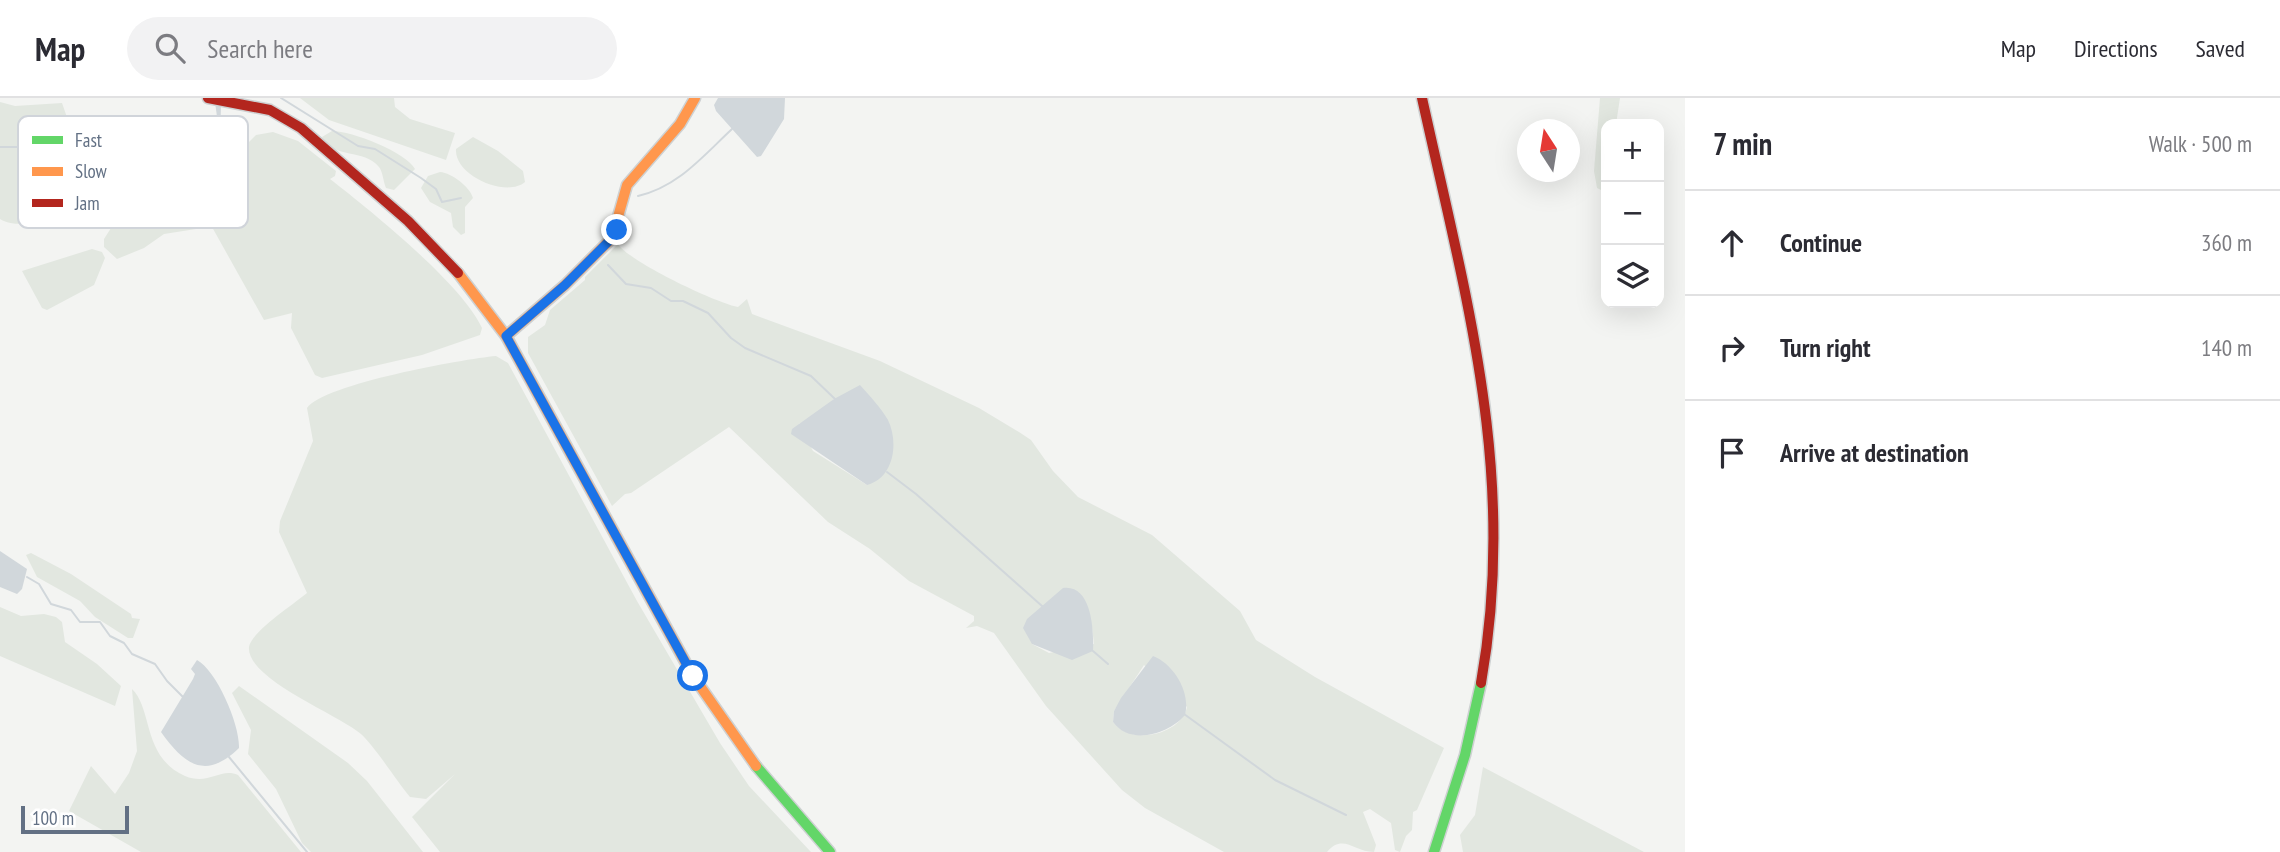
<!DOCTYPE html>
<meta charset="utf-8">
<style>
:root{--surface:#fff;--page:#f2f2f3;--text:#2b2b33;--muted:#7c7c81;--line:#e1e1e2}
body{margin:0;font-family:"PT Sans Narrow",sans-serif;background:var(--page);color:var(--text)}
.controls{position:absolute;right:21px;top:21px;display:grid;overflow:hidden;border-radius:14px;box-shadow:0 7px 28px #0002}
.controls button{width:63px;height:63px;display:grid;place-items:center;padding:0;border:0;border-bottom:2px solid var(--line);background:var(--surface);color:var(--text);font:35px sans-serif}
.compass{position:absolute;left:1517px;top:21px;width:63px;height:63px;border-radius:50%;background:var(--surface);box-shadow:0 7px 28px #0002;rotate:348deg}
.scale{position:absolute;left:21px;bottom:18px;width:108px;box-sizing:border-box;padding-left:7px;border:4px solid #627084;border-top:0;font-size:19px;line-height:24px;white-space:nowrap;color:#627084;-webkit-text-stroke:5px #fff;paint-order:stroke}
.stop{position:absolute;width:21px;height:21px;margin:-16px;border:5px solid #1a73e8;border-radius:50%;background:#fff}
.stop.end{background:#1a73e8;border-color:#fff;box-shadow:0 2px 7px #0008}
.list{margin:0;padding:0;list-style:none}
h2{display:flex;justify-content:space-between;align-items:center;height:91px;margin:0;padding:0 28px;font-size:30px}
h2 small{font-size:23px;font-weight:400;color:var(--muted)}
.list li{display:grid;grid-template-columns:46px 1fr auto;gap:21px;align-items:center;box-sizing:border-box;height:105px;padding:0 28px;border-top:2px solid var(--line)}
.list b{display:block;font-size:26px;white-space:nowrap}
.list em{font-size:23px;font-style:normal;color:var(--muted)}
.icon{flex:none;width:38px;height:38px;fill:none;stroke:currentColor;stroke-width:2;stroke-linecap:round;stroke-linejoin:round}
.map{position:relative;flex:none;width:1685px;height:754px;overflow:hidden}
header{display:flex;align-items:center;gap:42px;box-sizing:border-box;height:98px;padding:0 35px;background:var(--surface);border-bottom:2px solid var(--line)}
header strong{font-size:33px}
nav{display:flex;gap:38px;margin-inline-start:auto;font-size:24px}
.search{width:490px;height:63px;background:var(--page);display:flex;align-items:center;gap:18px;box-sizing:border-box;padding:0 24px;border-radius:38px;color:var(--muted);font-size:26px}
main{display:flex}
aside{flex:1;background:var(--surface)}
.map>svg:first-child{display:block}
.green{fill:#e2e7e0;fill-rule:evenodd}
.water{fill:#d1d7db}
.lines{fill:none;stroke-linecap:round;stroke-linejoin:round}
.stream{stroke:#d1d7db;stroke-width:2}
.fast-casing{stroke:#ced1d2;stroke-width:13}
.slow-casing{stroke:#ced1d2;stroke-width:13}
.jam-casing{stroke:#ced1d2;stroke-width:13}
.fast{stroke:#63d668;stroke-width:10}
.slow{stroke:#ff974d;stroke-width:10}
.jam{stroke:#b3261e;stroke-width:10}
.route{stroke:#1a73e8;stroke-width:9}
.key{fill:#fff;stroke:#d0d4da;stroke-width:2}
.key-label{font-size:19px;fill:#627084}
</style>
<header>
<strong>Map</strong>
<div class="search"><svg class="icon" aria-label="search" viewBox="0 0 24 24"><circle cx="10" cy="10" r="6"/><path d="M15 15l6 6"/></svg>Search here</div>
<nav><a>Map</a><a>Directions</a><a>Saved</a></nav>
</header>
<main>
<div class="map">
<svg width="1685" height="754" viewBox="0 0 1685 754">
<rect width="100%" height="100%" fill="#f3f4f2"/>
<!-- green -->
<path class="green" d="M300,0H394L395,9L410,21L455,35L446,62L329,22Z
M1600,0H1620L1616,26H1606V88L1603,93L1597,90L1594,73Z
M0,4L15,8L62,5L70,28L85,39V61C107,71 115,84 106,107C88,120 18,134 0,121Z
M332,33C352,33 406,54 415,71L394,92L386,90C383,83 383,74 379,69C364,50 334,62 322,39Z
M273,34L298,43L336,73L335,78L330,81C370,112 462,186 482,230L480,237L422,257L322,280L315,277L291,230L292,215L264,222L212,129L216,121L196,131L164,136L144,150L117,161L104,149V141L118,119L173,103L201,74L230,63L256,37Z
M473,39L498,53L523,73L525,84C507,100 454,78 456,51Z
M440,74C452,75 470,89 473,100L465,109V135L461,137L453,129L451,115L430,104L421,90L428,78Z
M618,146C628,163 716,205 738,209L747,201L752,216L880,263L979,310L1019,334L1031,342L1053,373L1078,399L1152,437L1240,513L1256,542L1315,579L1444,650L1417,712L1413,714L1412,732L1406,738L1400,754L1395,752L1391,725L1370,711L1363,714L1376,747L1374,754C1354,754 1343,735 1327,754H1224L1145,710L1122,692L1046,608L994,535L977,528L966,530L974,523V518L909,483L870,451L828,424L729,329L631,395L625,396L612,408L528,255V239L545,227L550,212L585,182V179ZM834,301L867,387L813,353L799,326L820,314ZM1092,529L1094,546L1049,555L1032,546ZM1144,567L1187,609C1181,637 1131,648 1113,624L1114,613Z
M92,151L102,154L105,160L94,187L47,212L42,210L22,173Z
M496,258L508,265L637,503L720,645L749,688L811,754H440L412,719L455,676L426,701L410,699C395,681 376,650 361,636C340,617 246,581 249,549C251,534 294,506 307,495L279,434L280,423L313,343L307,310C324,286 463,261 496,258Z
M31,455L71,476L131,516L132,520L140,521L133,540H128L95,519L80,503L37,479L26,457Z
M0,509L21,518L44,516L56,519L62,524L65,544L97,566L121,588L115,608L0,558Z
M239,588L348,665L367,683L423,754H311L302,745L276,691L248,656L251,632L232,595Z
M132,591C153,611 142,659 185,678C209,688 220,669 238,677L301,754H141L69,713L91,668L115,696L129,675L137,653Z
M1483,669L1644,754H1463L1460,737L1475,717Z"/>
<!-- water -->
<path class="water" d="M718,0H785L784,21L761,58L757,59L716,13L714,7Z
M215,4H221L220,54C203,82 146,64 120,59C109,57 97,60 86,58L87,50L96,49L168,62L213,58C222,45 217,19 215,4Z
M860,287C870,298 881,310 888,322C899,345 894,380 867,387L791,336L792,331L834,301Z
M0,453L27,471L22,491L17,496L0,489Z
M1063,490C1092,486 1094,533 1093,553L1072,562L1032,546L1023,530L1027,521Z
M1153,558C1174,566 1191,595 1185,617C1169,636 1130,648 1113,624L1114,613L1121,600Z
M197,562C217,573 240,627 239,650C205,683 184,666 161,634L193,581L195,576L191,571Z"/>
<g class="lines">
<!-- stream -->
<path class="stream" d="M281,0L358,48L375,51L421,80L436,91L442,104L461,100
M0,49H58L86,54
M638,98C678,89 703,58 732,31
M608,167L626,186L651,190L671,203H683L708,215L731,240L745,250L811,278L835,301
M887,374L916,396L1042,508
M27,479L39,486L51,506L71,512L80,524H100L110,538L124,545L132,556L155,566L167,583L183,599
M1093,553L1108,566
M1184,616L1275,682L1346,717
M229,659L307,754"/>
<!-- fast casing -->
<g class="fast-casing">
<path id="fast" d="M756,668L830,754
M1434,754L1465,657L1481,585"/>
</g>
<!-- slow casing -->
<g class="slow-casing">
<path id="slow" d="M458,175L506,238L693,578L756,668
M506,238L565,187L612,140L627,87L680,26L695,0"/>
</g>
<!-- jam casing -->
<g class="jam-casing">
<path id="jam" d="M208,0L270,12L301,30L408,123L458,175
M1422,0C1466,200 1518,377 1481,585"/>
</g>
<!-- fast -->
<use href="#fast" class="fast"/>
<!-- slow -->
<use href="#slow" class="slow"/>
<!-- jam -->
<use href="#jam" class="jam"/>
</g>
<g class="lines">
<!-- route -->
<path class="route" d="M617,132L612,140L565,187L506,238L693,578"/>
</g>
<!-- legend -->
<rect x="18" y="18" width="230" height="112" rx="10" class="key"/>
<rect x="32" y="38" width="31" height="8" fill="#63d668"/>
<rect x="32" y="69" width="31" height="9" fill="#ff974d"/>
<rect x="32" y="101" width="31" height="8" fill="#b3261e"/>
<g class="key-label">
<text x="75" y="49">Fast</text>
<text x="75" y="80">Slow</text>
<text x="75" y="112">Jam</text>
</g>
</svg>
<div class="controls">
<button>+</button>
<button>−</button>
<button><svg class="icon" aria-label="layers" viewBox="0 0 24 24"><path d="M12 4l9 5-9 5-9-5zM3 14l9 5 9-5"/></svg></button>
</div>
<svg class="compass" viewBox="-18 -18 36 36"><path d="M0-13l5 13h-10z" fill="#e53935"/><path d="M0 13l5-13h-10z" fill="#7c7c81"/></svg>
<div class="scale">100 m</div>
<div class="stop" style="left:693px;top:578px"></div>
<div class="stop end" style="left:617px;top:132px"></div>
</div>
<aside>
<h2>7 min<small>Walk · 500 m</small></h2>
<ul class="list">
<li><svg class="icon" aria-label="ahead" viewBox="0 0 24 24"><path d="M12 20V5M6 11l6-6 6 6"/></svg><div><b>Continue</b></div><em>360 m</em></li>
<li><svg class="icon" aria-label="right" viewBox="0 0 24 24"><path d="M7 20v-9h11M14 6l5 5-5 5"/></svg><div><b>Turn right</b></div><em>140 m</em></li>
<li><svg class="icon" aria-label="arrive" viewBox="0 0 24 24"><path d="M6 21V4h12l-3 4 3 4H6"/></svg><div><b>Arrive at destination</b></div></li>
</ul>
</aside>
</main>
